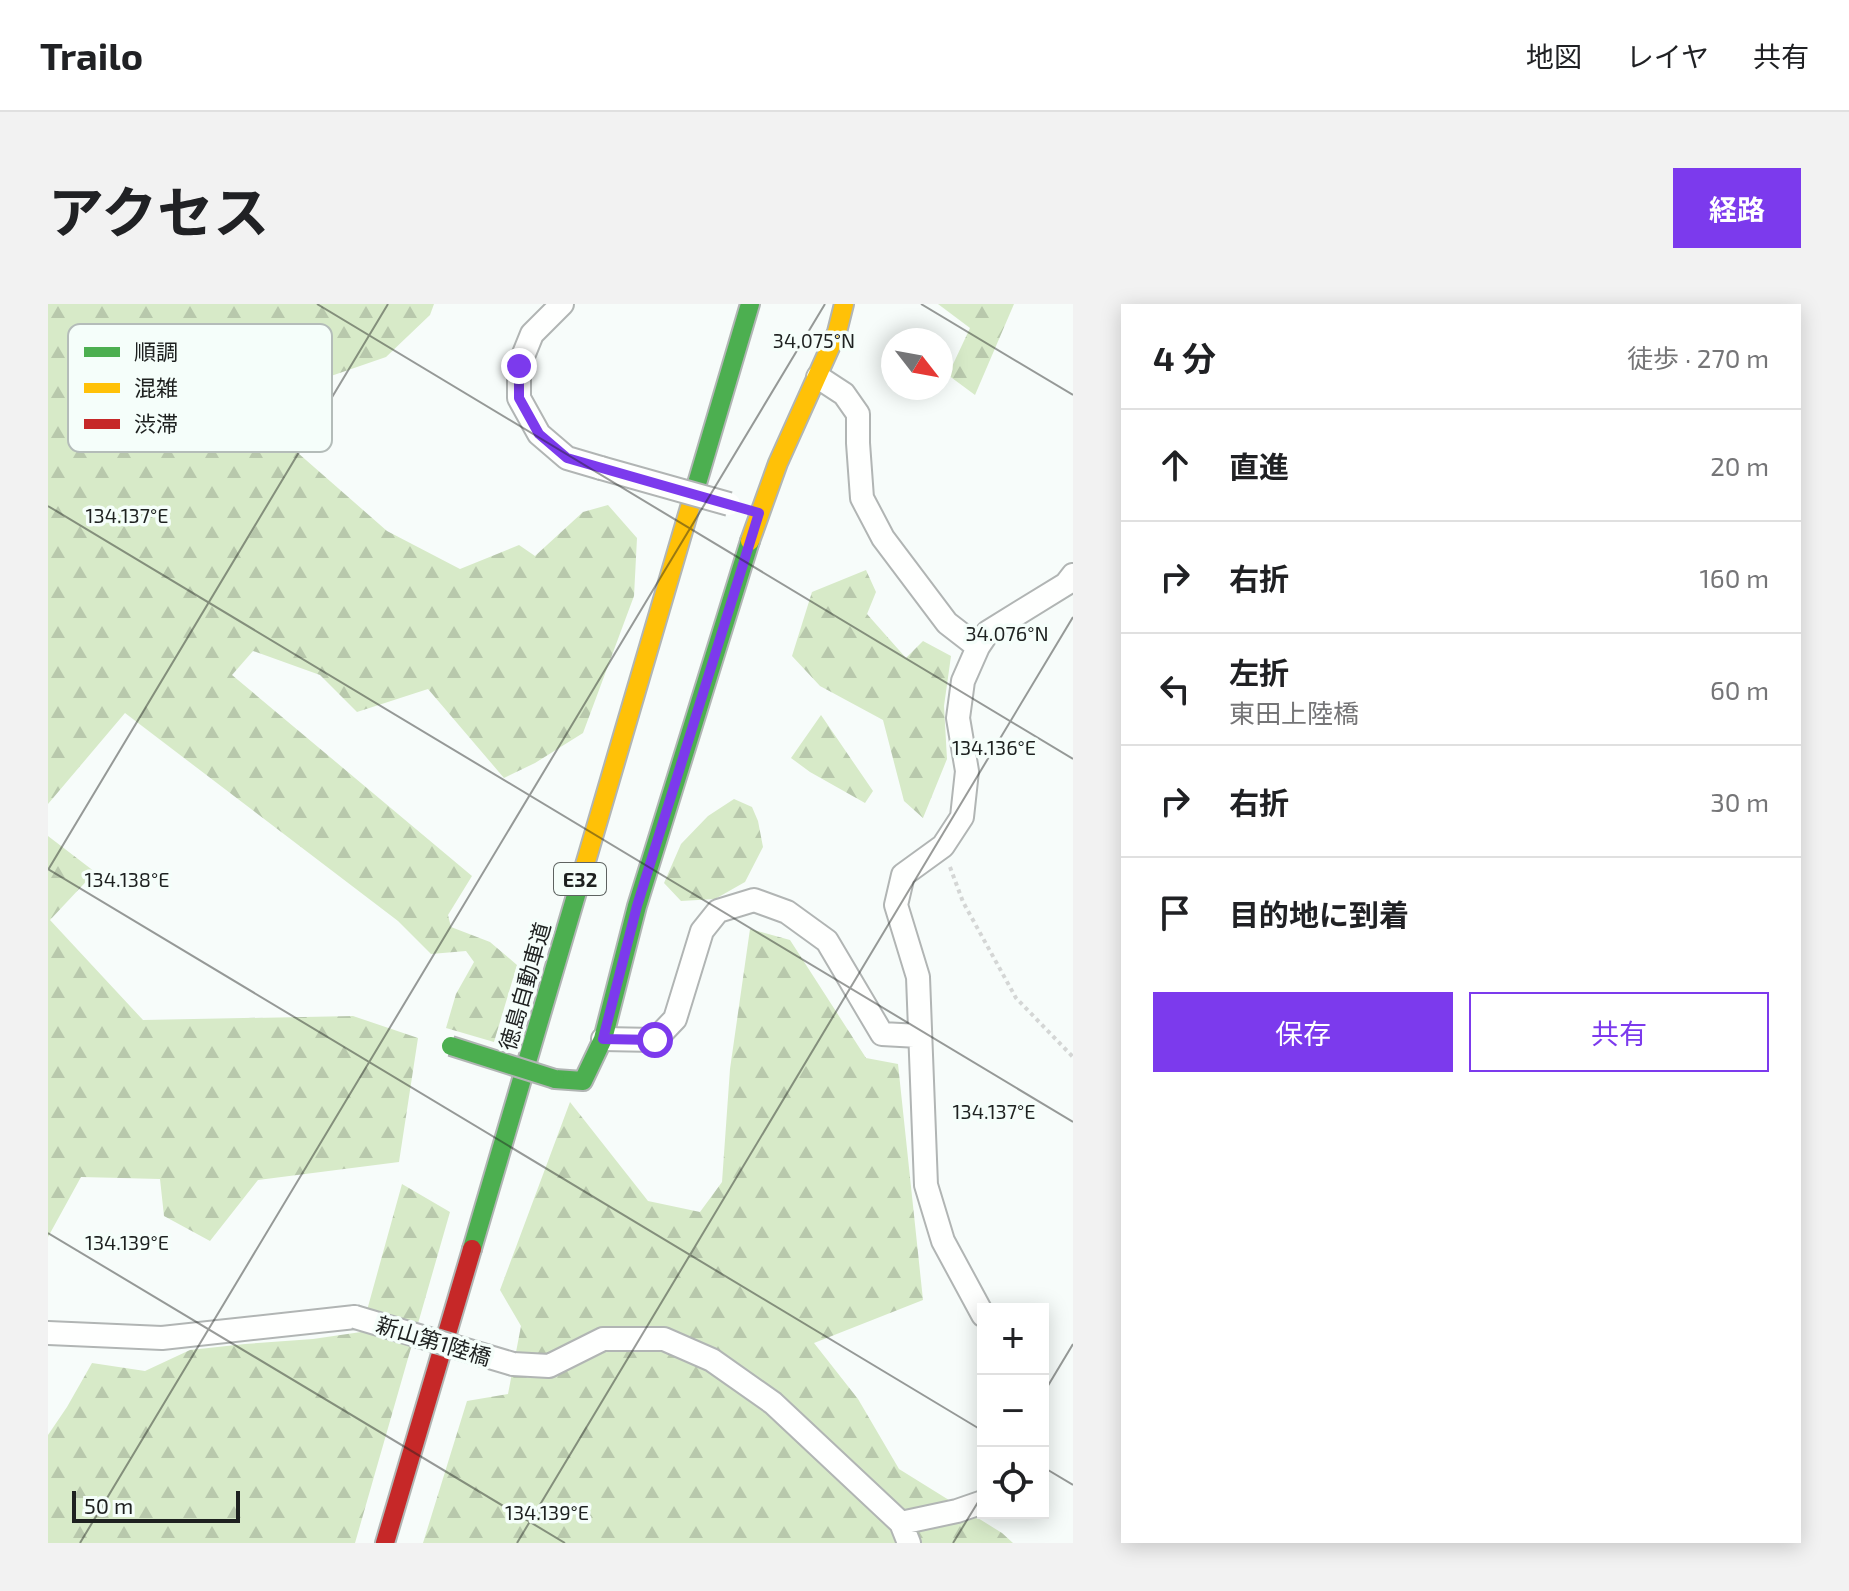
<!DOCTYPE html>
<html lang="ja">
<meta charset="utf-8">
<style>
:root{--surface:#fff;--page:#f2f2f2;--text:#202124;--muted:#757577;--line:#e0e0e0;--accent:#7c3aed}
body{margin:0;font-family:"Exo 2","Noto Sans JP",sans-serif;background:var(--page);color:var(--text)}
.controls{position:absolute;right:24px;bottom:24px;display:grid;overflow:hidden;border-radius:0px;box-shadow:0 4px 20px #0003}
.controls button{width:72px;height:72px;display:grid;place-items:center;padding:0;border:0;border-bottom:2px solid var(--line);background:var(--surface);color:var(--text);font:40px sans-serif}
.compass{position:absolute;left:833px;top:24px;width:72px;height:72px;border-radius:50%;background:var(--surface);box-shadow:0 4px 20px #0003;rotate:121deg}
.scale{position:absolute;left:24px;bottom:20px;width:168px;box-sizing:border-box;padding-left:8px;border:4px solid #1e2120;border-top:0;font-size:22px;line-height:28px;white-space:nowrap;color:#1e2120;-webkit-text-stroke:6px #f5fefa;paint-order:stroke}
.stop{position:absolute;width:24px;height:24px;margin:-18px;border:6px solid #7c3aed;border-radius:50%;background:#fff}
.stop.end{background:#7c3aed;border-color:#fff;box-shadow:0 2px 8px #0008}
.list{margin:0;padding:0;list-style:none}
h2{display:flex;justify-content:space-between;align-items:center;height:104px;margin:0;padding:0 32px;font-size:34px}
h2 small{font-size:26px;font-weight:400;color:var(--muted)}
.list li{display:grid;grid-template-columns:52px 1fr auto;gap:24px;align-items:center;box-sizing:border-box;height:112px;padding:0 32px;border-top:2px solid var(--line)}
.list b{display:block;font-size:30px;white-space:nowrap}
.list p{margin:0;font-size:26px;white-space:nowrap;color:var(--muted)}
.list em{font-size:26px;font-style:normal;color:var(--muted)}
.actions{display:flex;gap:16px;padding:24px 32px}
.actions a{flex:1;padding:18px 0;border:2px solid var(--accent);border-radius:0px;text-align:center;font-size:28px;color:var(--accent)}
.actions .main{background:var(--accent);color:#fff}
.icon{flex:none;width:44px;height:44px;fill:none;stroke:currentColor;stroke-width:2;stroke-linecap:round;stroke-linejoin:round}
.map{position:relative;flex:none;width:1025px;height:1239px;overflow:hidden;border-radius:0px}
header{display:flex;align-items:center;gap:48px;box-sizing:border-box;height:112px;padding:0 40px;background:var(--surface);border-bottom:2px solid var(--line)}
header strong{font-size:38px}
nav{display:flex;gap:44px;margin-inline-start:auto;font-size:28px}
.intro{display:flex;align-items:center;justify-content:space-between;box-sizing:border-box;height:192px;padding:0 48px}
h1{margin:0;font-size:56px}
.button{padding:20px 36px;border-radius:0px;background:var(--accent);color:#fff;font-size:28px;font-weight:700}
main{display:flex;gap:48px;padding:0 48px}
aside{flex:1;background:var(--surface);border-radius:0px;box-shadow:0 4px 20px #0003}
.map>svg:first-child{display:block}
.forest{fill:url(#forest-firs)}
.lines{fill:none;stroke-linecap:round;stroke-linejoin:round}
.street-casing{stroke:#b1b5b4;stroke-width:26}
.fast-casing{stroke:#b1b5b4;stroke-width:22}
.slow-casing{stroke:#b1b5b4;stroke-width:22}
.jam-casing{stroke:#b1b5b4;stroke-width:22}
.path{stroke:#d4d6d5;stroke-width:4;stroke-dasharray:4 4;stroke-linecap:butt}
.street{stroke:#fefffe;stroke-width:22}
.fast{stroke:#4caf50;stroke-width:18}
.slow{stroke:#ffc107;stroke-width:18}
.jam{stroke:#c62828;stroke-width:18}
.street-bridge-casing{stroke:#b1b5b4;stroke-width:26;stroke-linecap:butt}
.fast-bridge-casing{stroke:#b1b5b4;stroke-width:22;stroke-linecap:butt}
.street-bridge{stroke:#fefffe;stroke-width:22}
.fast-bridge{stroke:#4caf50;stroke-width:18}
.route{stroke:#7c3aed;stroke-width:10}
.ticks{fill:none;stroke:#1e2120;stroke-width:2;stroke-opacity:0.45}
.labels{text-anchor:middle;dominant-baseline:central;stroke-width:7;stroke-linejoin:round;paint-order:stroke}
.shield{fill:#f5fefa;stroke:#5e6361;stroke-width:2}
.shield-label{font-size:20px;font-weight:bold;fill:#1e2120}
.street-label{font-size:22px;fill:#1e2120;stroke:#f5fefa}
.key{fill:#f5fefa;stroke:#b4bcb9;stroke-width:2}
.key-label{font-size:22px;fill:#1e2120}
.ticks-label{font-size:20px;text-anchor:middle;fill:#1e2120;stroke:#f5fefa;stroke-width:7;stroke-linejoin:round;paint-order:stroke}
</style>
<header>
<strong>Trailo</strong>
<nav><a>地図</a><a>レイヤ</a><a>共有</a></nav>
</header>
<div class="intro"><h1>アクセス</h1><a class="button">経路</a></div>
<main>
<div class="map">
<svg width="1025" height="1239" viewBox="0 0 1025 1239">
<defs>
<pattern id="forest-firs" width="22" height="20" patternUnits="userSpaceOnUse" patternTransform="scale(2)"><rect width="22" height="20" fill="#d7eac8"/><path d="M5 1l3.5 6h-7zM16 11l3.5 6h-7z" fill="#b8c8ac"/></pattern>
</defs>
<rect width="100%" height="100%" fill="#f7fcfa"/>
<!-- forest -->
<path class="forest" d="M0,0H386L382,11L338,53L283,72L234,135L339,227L412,265L471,241L487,252L535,208L560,201L589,234L586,292L535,429L487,459L456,474L380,385L309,408L272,371L205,347L184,371L424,572L400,611L403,623L442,638L469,661L446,738L398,724L408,690L426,658L418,647L383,650L350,617L77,409L0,500Z
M890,0H966L927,91L900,71L922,24Z
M818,266L828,288L819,310L858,354L875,337L903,352L896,402L899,455L875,514L856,497L835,416L772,382L744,352L764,288Z
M773,411L825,487L817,499L762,468L743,454Z
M686,495L704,503L710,517L715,543L697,578L667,595L633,597L616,579L633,540L660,512Z
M0,532L47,568L2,616L95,716L305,712L370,734L351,858L210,876L162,937L116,912L112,875L33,873L0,933Z
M702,625L742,636L818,754L850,760L875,996L766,1039L810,1095L851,1165L954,1229L965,1239H375L419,1097L460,1090L473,1022L452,986L522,798L600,897L652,908L674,878L682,765Z
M354,880L402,908L307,1239H0V1131L19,1103L44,1059L97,1067L142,1046L197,1040L265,1035L313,1028Z"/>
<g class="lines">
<!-- street casing -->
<g class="street-casing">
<path id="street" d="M514,0L484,30L471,62V94L491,130L519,154L553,164
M770,73L796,90L810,110V139L814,194L835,234L899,319L930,343
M555,735L607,736L627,715L654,627L670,607L706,596L739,608L779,637L834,730L871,732
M935,1011L895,937L878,881L870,673L848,601L855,571L895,542L914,513L919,467L910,414L915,377L930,343L940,328L1018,280L1025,271
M0,1029L114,1034L307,1013
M465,1060L501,1062L555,1035H616L664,1056L725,1099L853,1219L861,1239
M853,1219L909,1207L935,1198"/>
</g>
<!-- fast casing -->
<g class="fast-casing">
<path id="fast" d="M645,193L702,0
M507,775L535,777L555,735L589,602L702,237
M424,945L534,571"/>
</g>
<!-- slow casing -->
<g class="slow-casing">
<path id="slow" d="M702,237L730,159L789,28L796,0
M534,571L645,193"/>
</g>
<!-- jam casing -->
<g class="jam-casing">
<path id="jam" d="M337,1239L424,945"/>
</g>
<!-- path -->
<path class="path" d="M902,563L915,598L968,694L1025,753"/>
<!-- street -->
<use href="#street" class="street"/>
<!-- fast -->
<use href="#fast" class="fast"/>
<!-- slow -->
<use href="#slow" class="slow"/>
<!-- jam -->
<use href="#jam" class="jam"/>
<!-- street-bridge casing -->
<g class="street-bridge-casing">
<path id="street-bridge" d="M553,164L681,200
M307,1013L465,1060"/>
</g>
<!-- fast-bridge casing -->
<g class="fast-bridge-casing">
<path id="fast-bridge" d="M403,742L507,775"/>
</g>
<!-- street-bridge -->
<use href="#street-bridge" class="street-bridge"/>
<!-- fast-bridge -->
<use href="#fast-bridge" class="fast-bridge"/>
</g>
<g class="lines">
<!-- route -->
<path class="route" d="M471,62V94L491,130L519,154L711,209L589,602L555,735L607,736"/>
</g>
<!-- ticks -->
<path class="ticks" d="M269,0L1025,455M873,0L1025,91M0,202L1025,818M0,565L935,1127M0,566L340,0M0,929L517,1239M995,1090L1025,1040M995,1163L1025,1181M32,1239L777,0M469,1239L1025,313M905,1239L935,1190"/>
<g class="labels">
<!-- shield labels -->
<rect class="shield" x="506" y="559" width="52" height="32" rx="6"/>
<g class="shield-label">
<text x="532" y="575">E32</text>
</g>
<!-- street labels -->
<g class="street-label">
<text transform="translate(476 682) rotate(-74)">徳島自動車道</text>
<text transform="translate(386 1036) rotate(17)">新山第1陸橋</text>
</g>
</g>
<!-- legend -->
<rect x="20" y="20" width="264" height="128" rx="12" class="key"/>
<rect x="36" y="43" width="36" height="10" fill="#4caf50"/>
<rect x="36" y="79" width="36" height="10" fill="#ffc107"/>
<rect x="36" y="115" width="36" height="10" fill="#c62828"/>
<g class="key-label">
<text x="86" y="56">順調</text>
<text x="86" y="92">混雑</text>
<text x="86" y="128">渋滞</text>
</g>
<g class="ticks-label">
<text x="766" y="44">34.075°N</text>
<text x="79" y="219">134.137°E</text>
<text x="959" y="337">34.076°N</text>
<text x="946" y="451">134.136°E</text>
<text x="79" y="583">134.138°E</text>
<text x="946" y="815">134.137°E</text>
<text x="79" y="946">134.139°E</text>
<text x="499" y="1216">134.139°E</text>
</g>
</svg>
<div class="controls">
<button>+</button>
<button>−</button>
<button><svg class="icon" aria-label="locate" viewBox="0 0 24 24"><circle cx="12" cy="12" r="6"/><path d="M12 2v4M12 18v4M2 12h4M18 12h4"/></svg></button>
</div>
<svg class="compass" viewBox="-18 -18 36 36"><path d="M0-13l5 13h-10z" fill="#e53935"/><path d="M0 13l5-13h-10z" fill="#757577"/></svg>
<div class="scale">50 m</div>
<div class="stop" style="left:607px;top:736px"></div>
<div class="stop end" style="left:471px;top:62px"></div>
</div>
<aside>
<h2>4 分<small>徒歩 · 270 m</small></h2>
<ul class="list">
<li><svg class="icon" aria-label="ahead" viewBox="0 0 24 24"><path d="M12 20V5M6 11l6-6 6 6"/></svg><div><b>直進</b></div><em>20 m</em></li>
<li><svg class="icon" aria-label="right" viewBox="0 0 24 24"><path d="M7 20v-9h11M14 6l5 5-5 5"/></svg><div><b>右折</b></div><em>160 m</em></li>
<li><svg class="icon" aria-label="left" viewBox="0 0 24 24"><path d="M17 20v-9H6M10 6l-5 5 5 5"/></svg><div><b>左折</b><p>東田上陸橋</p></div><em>60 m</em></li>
<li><svg class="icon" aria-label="right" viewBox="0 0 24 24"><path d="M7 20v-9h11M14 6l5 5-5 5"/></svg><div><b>右折</b></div><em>30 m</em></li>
<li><svg class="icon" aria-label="arrive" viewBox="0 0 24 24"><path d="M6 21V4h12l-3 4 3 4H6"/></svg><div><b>目的地に到着</b></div></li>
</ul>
<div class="actions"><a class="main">保存</a><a>共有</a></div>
</aside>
</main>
